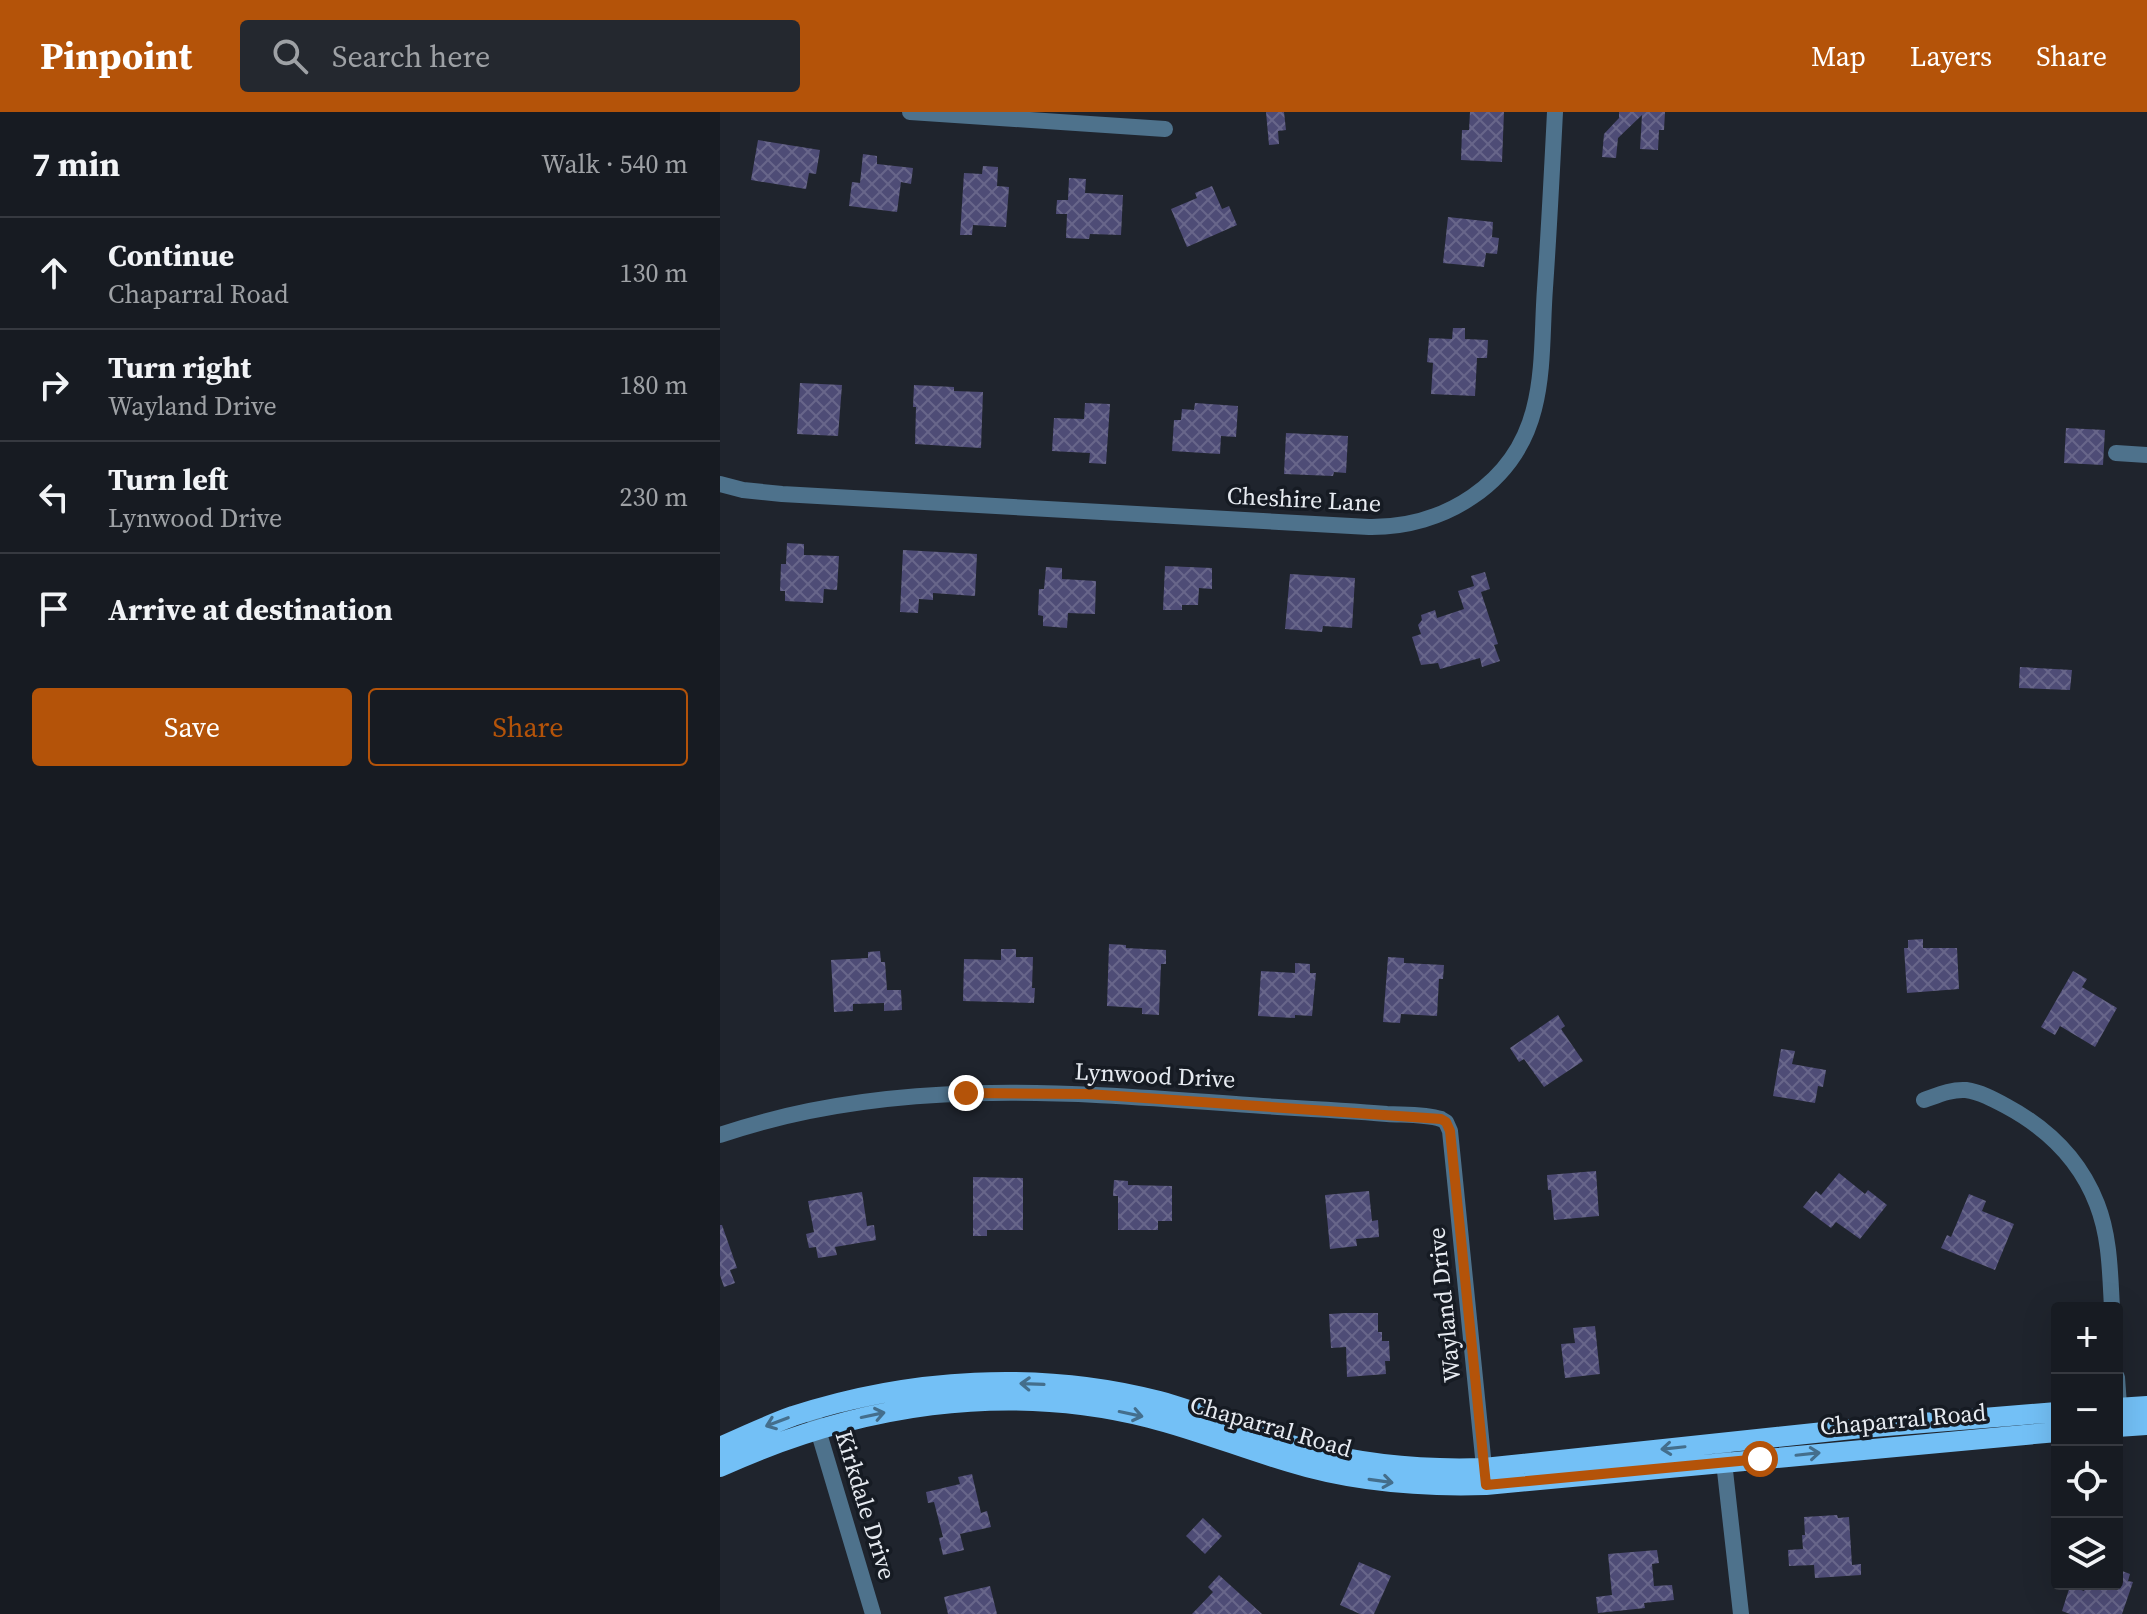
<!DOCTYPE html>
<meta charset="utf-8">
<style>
:root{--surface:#171b22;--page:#24282f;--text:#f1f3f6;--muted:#9ea1a5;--line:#363940;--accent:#b45309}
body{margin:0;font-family:"Source Serif 4",serif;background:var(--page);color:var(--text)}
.controls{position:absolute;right:24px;bottom:24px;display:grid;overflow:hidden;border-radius:8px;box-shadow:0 8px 32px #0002}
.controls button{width:72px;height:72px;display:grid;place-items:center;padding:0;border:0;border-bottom:2px solid var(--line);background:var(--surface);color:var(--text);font:40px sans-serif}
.stop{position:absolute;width:24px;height:24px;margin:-18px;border:6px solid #b45309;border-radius:50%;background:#fff}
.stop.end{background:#b45309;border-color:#fff;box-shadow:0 2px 8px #0008}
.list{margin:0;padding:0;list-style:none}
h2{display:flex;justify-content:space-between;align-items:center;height:104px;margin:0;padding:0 32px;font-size:34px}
h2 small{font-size:26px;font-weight:400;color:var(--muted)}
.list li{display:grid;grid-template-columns:52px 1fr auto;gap:24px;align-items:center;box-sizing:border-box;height:112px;padding:0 32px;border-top:2px solid var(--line)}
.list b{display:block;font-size:30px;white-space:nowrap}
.list p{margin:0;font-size:26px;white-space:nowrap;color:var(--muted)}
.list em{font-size:26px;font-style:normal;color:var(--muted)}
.actions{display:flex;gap:16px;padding:24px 32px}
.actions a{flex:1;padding:18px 0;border:2px solid var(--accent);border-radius:8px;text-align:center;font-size:28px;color:var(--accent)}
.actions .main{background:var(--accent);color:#fff}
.icon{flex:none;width:44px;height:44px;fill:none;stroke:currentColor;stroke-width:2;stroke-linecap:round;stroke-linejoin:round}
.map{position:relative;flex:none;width:1427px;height:1502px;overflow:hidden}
header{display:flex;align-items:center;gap:48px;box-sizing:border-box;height:112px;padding:0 40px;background:var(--accent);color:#fff}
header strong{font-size:38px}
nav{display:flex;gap:44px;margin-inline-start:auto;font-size:28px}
.search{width:560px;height:72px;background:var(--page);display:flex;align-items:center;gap:20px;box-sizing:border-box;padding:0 28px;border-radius:8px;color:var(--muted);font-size:30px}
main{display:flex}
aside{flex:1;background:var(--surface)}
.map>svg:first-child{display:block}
.building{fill:url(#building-cross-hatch)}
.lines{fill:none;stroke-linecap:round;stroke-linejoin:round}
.minor{stroke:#4e728c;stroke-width:16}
.major{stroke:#73c0f6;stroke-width:20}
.oneway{stroke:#446e8c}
.route{stroke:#b45309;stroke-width:10}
.labels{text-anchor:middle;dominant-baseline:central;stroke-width:7;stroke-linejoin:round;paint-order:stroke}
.street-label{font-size:24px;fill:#e7ebf1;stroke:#161b23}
</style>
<header>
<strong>Pinpoint</strong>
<div class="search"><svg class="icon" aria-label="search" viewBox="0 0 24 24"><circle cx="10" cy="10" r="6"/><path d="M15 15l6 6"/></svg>Search here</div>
<nav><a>Map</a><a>Layers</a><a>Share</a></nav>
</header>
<main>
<aside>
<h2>7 min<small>Walk · 540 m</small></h2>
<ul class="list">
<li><svg class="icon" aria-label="ahead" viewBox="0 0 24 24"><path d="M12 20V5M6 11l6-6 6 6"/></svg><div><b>Continue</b><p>Chaparral Road</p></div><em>130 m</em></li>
<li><svg class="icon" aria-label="right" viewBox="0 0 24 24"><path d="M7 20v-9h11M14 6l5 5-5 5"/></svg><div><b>Turn right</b><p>Wayland Drive</p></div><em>180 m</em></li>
<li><svg class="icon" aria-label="left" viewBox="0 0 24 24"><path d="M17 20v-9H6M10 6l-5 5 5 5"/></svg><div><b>Turn left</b><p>Lynwood Drive</p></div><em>230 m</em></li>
<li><svg class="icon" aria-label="arrive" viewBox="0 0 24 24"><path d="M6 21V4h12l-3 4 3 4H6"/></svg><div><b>Arrive at destination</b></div></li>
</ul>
<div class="actions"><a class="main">Save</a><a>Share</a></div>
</aside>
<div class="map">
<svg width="1427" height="1502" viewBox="0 0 1427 1502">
<defs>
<pattern id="building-cross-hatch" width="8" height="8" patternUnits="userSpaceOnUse" patternTransform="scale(2)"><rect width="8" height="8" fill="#4e4c76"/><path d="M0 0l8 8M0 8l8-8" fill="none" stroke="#68668a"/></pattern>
</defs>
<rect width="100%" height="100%" fill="#1f242d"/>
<!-- building -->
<path class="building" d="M546,0H564L566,18L558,19L559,32L549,33Z
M750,0H784L782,50L741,48L742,18H749Z
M899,0H945L944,18H939L938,38L920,37L922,3L898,26L896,46L882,45L884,22L899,6Z
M38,28L100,38L96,62L89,61L86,77L31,68Z
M143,42L157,44V52L193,56L191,72L181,70L177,100L129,94L132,70L140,71Z
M263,54L278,55L277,74L289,75L286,115L253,113L252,123H240L244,61L262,62Z
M349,66L366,67L365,81L403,83L401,123L370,122L369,127L346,126L347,102H336L337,88H348Z
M492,74L502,97L509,94L517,113L467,135L451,97L477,86L475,81Z
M728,105L773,110L772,125L779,126L777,142L766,141L764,155L723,151Z
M733,216H745V227L768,228L767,246H757L755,284L711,282L713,251L707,250L709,226L732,227Z
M80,271L122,273L118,324L77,322Z
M194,273L234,275V279L263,280L261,336L195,332L196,295H193Z
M365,291L390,292L386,352L369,351L370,341L332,339L334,306L364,307Z
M475,291L518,294L516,325L501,324L500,342L452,339L454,308H461L462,297L474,298Z
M1346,316L1385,318L1383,353L1344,351Z
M566,321L628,324L626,361L614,360L613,364L564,362Z
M67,431L84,432V443L119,444L117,478L104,477L103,491L65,489V479H60L61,452H66Z
M183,438L257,442L255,484L213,481V488L199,487L198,501L180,500Z
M445,454L492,456V477L479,476L478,493H462V498H443Z
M326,455L342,456V467L376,469L375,502L348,501L347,516L323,514V504L318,503L319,477H324Z
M765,460L770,477L761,480L778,532L774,533L780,549L762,555L760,546L720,557L718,551L701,553L692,525L701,522L698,513L702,508L701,503L715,498L717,506L744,497L738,479L754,474L751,464Z
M570,462L635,466L632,516L603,514L602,520L565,517Z
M1300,555L1352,558L1350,578L1299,576Z
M1203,827V836H1237L1239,877L1187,881L1184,836H1188V828Z
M389,832L406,833V836L446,838V852H441L439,903L422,902V896L387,894Z
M281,837H296V845H313L312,876H315L314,891L243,889L244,847L281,848Z
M160,839L161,850H165L167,878H181L182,898L164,899V891L133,892V899L114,900L111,848L148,846V840Z
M668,845L684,846V851L724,853L723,867H719L717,904L681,902L680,911L663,910Z
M575,851L590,852V861H596L592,904L575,903V906L538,904L541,859L575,861Z
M1353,859L1367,867L1362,875L1397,896L1375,935L1340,914L1335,923L1321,915Z
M838,903L845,914L841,917L863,949L824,975L804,947L799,950L790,936Z
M1061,937L1075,939L1072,952L1106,958L1103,975L1098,974L1095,991L1053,984Z
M876,1059L879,1104L834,1108L831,1078H828L827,1063Z
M1119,1061L1145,1082L1148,1078L1167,1093L1140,1127L1116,1110L1111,1116L1083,1095L1096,1079L1101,1083Z
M253,1065L303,1066V1118H267V1124H253Z
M394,1068L408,1069V1073L452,1074V1109H438V1118H398V1084H393Z
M649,1079L652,1109L658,1108L659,1125L636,1127L637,1134L610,1137L605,1083Z
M142,1080L147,1114L154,1113L156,1128L115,1135L117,1143L98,1146L96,1135L89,1136L86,1122L94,1120L88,1089Z
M1249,1082L1266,1089L1262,1099L1294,1112L1275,1158L1221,1136L1227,1123L1231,1125Z
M0,1113H2L17,1156L10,1158L15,1171L4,1175L0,1163Z
M626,1201H658V1220H662V1229H669L670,1249H665L666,1262L627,1265L626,1235L611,1236L609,1202Z
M875,1214L880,1262L845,1266L841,1232L855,1231L853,1216Z
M252,1362L261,1401L267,1399L271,1415L240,1422L244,1438L223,1443L219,1426L223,1425L214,1390L208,1391L206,1380L240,1372L238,1365Z
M1117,1403L1118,1406L1129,1405L1132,1453L1141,1452V1463L1095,1466L1094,1453L1069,1454L1068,1438L1083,1437L1082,1423H1085L1084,1405Z
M483,1406L502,1424L485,1442L466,1424Z
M937,1438L939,1451L932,1452L934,1474L952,1473L954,1488L924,1491L925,1496L878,1501L876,1485L892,1483L888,1442Z
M639,1450L671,1464L654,1502H640L620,1493Z
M1397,1457L1410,1462L1408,1469L1413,1470L1402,1502H1350L1342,1499L1350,1474L1364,1479L1366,1472H1397Z
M499,1463L542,1502H472L493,1480L488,1475Z
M270,1474L277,1502H228L224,1485Z"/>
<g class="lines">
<!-- minor -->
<path class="minor" d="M190,0L445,17
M1396,341L1427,343
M0,372L23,378L62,382L649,415C724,416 795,372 814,297C824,259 822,216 825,176C829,118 832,59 835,0
M1204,988C1218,983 1231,977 1246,978C1260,980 1273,987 1286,994C1327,1016 1360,1048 1377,1092C1390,1125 1390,1161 1392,1196
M0,1023C182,961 371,982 558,995C595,997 631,999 667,1002C685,1003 705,1002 721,1007L726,1010L730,1019L765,1365
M1397,1265L1400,1307
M95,1308L153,1502
M1003,1341L1021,1502"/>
<!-- major -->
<path class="major" d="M1397,1296L1427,1294
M1397,1315L1427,1313
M0,1335C24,1324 48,1313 73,1304C189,1266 320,1258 439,1289C490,1303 538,1325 589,1338C646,1353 706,1358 764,1356L1142,1316L1337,1300
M0,1355C136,1293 284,1269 430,1306C477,1318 522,1336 569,1350C633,1370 699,1375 766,1373L1337,1320"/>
</g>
<!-- one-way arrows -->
<defs><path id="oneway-shaft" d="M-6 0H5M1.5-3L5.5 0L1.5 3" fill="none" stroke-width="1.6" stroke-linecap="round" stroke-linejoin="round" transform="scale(2)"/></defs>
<g class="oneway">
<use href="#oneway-shaft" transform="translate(312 1272) rotate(-178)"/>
<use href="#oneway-shaft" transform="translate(411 1302) rotate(12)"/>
<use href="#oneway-shaft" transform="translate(153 1303) rotate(-12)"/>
<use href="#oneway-shaft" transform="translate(57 1310) rotate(159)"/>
<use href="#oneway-shaft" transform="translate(953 1336) rotate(174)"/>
<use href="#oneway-shaft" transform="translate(1088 1342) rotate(-6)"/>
<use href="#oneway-shaft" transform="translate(661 1369) rotate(8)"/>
</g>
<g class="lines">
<!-- route -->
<path class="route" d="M246,981L368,982L721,1007L726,1010L730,1019L766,1373L1040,1347"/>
</g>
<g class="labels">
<!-- street labels -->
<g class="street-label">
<text transform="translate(584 387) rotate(3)">Cheshire Lane</text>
<text transform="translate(435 963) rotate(3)">Lynwood Drive</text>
<text transform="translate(724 1193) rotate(-96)">Wayland Drive</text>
<text transform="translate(1183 1307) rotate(-5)">Chaparral Road</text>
<text transform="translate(551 1314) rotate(16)">Chaparral Road</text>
<text transform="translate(146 1393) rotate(73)">Kirkdale Drive</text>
</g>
</g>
</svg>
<div class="controls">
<button>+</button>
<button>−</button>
<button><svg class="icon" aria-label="locate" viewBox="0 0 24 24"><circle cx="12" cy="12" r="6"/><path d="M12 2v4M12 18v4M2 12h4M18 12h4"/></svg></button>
<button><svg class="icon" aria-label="layers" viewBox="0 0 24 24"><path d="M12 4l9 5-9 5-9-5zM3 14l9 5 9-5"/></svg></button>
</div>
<div class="stop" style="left:1040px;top:1347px"></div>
<div class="stop end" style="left:246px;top:981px"></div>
</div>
</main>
